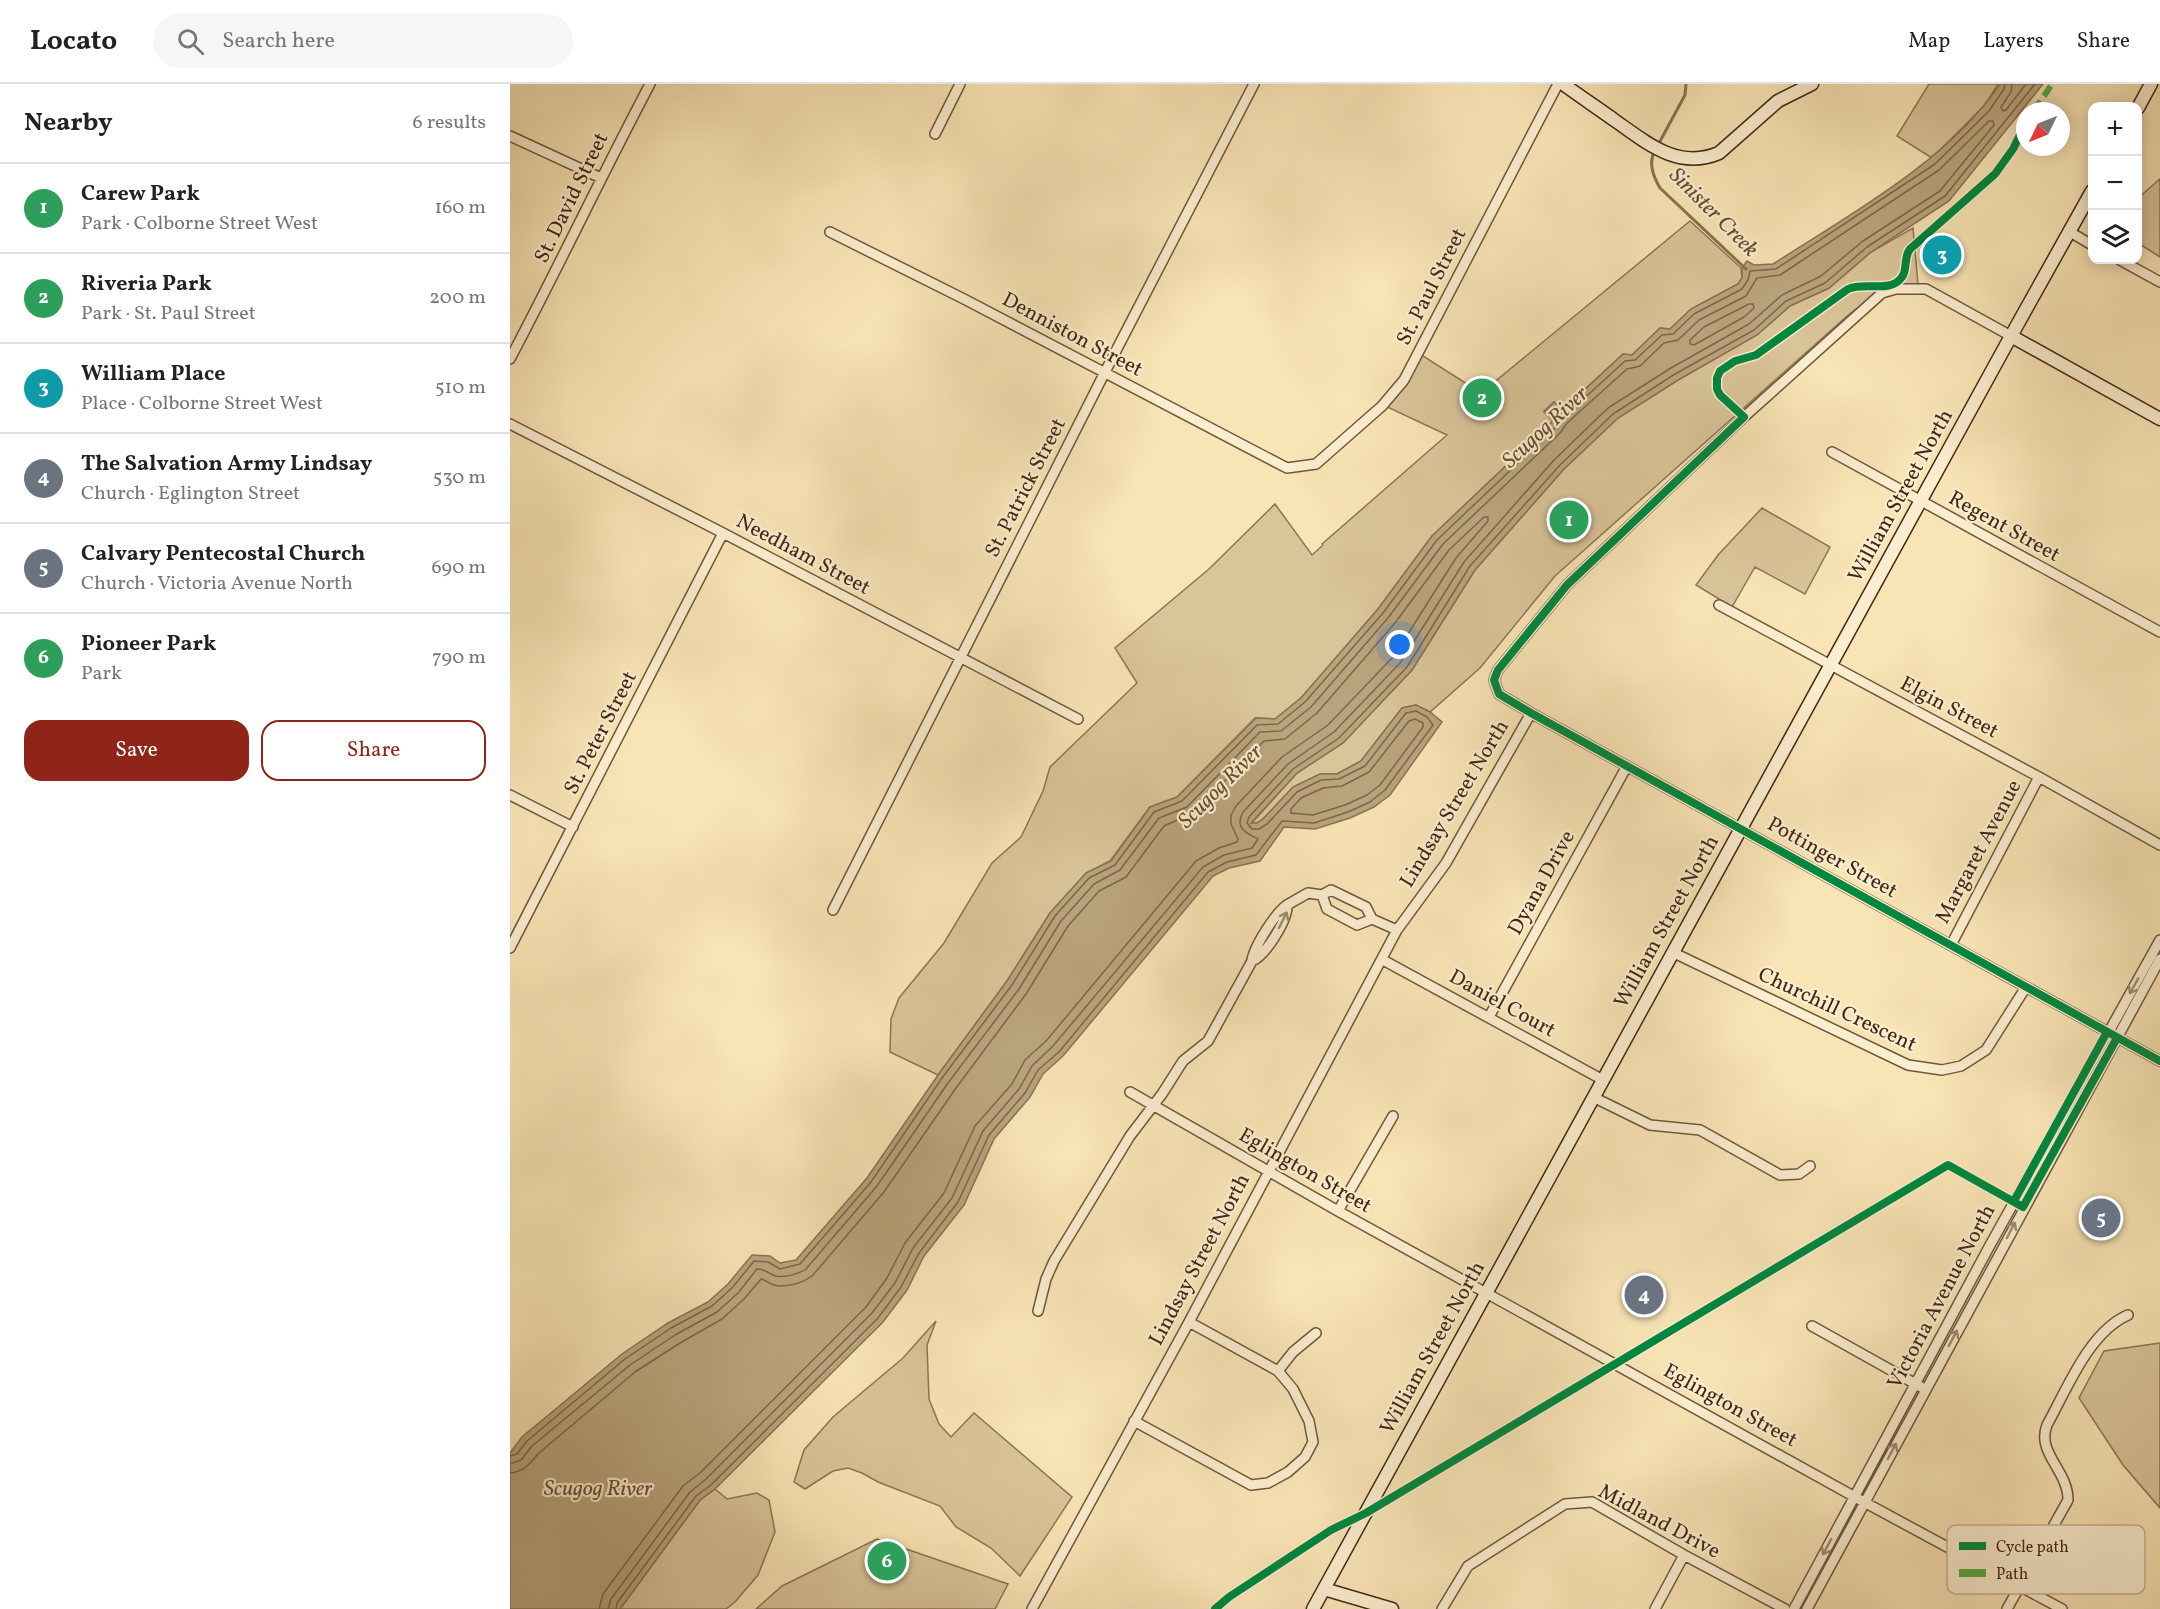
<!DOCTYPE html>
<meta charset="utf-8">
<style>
:root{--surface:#fff;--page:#f6f6f6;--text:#222;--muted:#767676;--line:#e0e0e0;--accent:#8f2418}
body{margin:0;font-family:Vollkorn,serif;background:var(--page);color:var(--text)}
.controls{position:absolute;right:18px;top:18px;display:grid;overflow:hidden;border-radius:12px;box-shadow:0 3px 15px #0003}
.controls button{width:54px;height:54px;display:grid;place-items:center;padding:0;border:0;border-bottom:2px solid var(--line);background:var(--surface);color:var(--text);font:30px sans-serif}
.compass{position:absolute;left:1506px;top:18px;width:54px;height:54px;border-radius:50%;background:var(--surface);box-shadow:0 3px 15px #0003;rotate:227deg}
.you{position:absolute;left:890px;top:561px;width:21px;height:21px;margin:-15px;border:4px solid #fff;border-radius:50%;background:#1a73e8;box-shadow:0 0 0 9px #1a73e833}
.badge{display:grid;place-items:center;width:39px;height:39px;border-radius:50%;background:var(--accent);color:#fff;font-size:20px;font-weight:700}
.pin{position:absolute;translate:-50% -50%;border:3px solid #fff;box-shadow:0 2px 6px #0006}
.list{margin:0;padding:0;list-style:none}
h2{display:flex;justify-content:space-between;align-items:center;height:78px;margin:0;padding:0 24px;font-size:26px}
h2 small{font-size:20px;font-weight:400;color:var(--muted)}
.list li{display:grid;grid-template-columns:39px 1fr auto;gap:18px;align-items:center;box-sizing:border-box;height:90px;padding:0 24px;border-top:2px solid var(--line)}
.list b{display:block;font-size:22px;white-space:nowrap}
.list p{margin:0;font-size:20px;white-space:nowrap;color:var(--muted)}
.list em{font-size:20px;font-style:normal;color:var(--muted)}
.actions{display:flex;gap:12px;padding:18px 24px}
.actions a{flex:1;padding:14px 0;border:2px solid var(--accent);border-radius:18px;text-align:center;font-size:21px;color:var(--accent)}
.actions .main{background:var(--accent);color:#fff}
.icon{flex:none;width:33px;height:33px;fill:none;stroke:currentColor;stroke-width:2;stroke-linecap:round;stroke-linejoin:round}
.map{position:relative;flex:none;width:1650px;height:1525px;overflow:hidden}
header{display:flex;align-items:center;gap:36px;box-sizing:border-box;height:84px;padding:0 30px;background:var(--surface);border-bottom:2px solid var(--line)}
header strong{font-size:28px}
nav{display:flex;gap:33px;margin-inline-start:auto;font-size:21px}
.search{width:420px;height:54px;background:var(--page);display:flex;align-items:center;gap:15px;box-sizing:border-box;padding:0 21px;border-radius:33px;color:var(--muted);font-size:22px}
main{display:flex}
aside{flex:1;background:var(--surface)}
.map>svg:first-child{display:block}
.green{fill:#dac499;stroke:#8d7655;stroke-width:1.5}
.water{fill:#baa47d;stroke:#897352;stroke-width:1.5}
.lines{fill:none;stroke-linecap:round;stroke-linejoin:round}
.shore{stroke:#7d6647;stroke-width:1.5}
.stream{stroke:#897352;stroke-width:3}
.street-casing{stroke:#6e583a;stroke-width:12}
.secondary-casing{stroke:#402911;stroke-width:15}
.street{stroke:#fbedcf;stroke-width:9}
.secondary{stroke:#fbedcf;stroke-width:12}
.quiet{stroke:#56ab42;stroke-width:6;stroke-dasharray:12 6;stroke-linecap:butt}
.cycleway-casing{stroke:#fbedcf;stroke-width:11}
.cycleway{stroke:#00873e;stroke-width:8}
.oneway{stroke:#9e8b70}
.labels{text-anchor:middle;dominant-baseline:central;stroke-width:4.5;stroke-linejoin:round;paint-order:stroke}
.street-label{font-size:21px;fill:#402911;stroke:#fbedcf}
.water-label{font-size:22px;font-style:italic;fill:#654e31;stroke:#fbedcf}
.key{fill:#fbedcf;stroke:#c3b296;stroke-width:1.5}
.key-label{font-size:16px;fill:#402911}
</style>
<header>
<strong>Locato</strong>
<div class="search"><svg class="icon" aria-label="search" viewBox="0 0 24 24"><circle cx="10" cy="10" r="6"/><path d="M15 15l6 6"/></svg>Search here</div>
<nav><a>Map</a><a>Layers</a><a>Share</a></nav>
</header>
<main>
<aside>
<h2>Nearby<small>6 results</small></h2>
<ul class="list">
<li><span class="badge" style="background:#2e9e5b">1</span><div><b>Carew Park</b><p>Park · Colborne Street West</p></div><em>160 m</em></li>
<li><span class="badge" style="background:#2e9e5b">2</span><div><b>Riveria Park</b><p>Park · St. Paul Street</p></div><em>200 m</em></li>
<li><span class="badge" style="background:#0f9aa8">3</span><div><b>William Place</b><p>Place · Colborne Street West</p></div><em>510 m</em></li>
<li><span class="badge" style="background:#6b7280">4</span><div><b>The Salvation Army Lindsay</b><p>Church · Eglington Street</p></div><em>530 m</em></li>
<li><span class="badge" style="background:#6b7280">5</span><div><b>Calvary Pentecostal Church</b><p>Church · Victoria Avenue North</p></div><em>690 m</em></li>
<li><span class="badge" style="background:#2e9e5b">6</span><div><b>Pioneer Park</b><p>Park</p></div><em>790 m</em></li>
</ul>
<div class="actions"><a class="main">Save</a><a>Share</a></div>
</aside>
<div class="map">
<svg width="1650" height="1525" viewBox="0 0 1650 1525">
<rect width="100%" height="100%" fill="#f9e4b5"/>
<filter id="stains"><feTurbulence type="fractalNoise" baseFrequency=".00333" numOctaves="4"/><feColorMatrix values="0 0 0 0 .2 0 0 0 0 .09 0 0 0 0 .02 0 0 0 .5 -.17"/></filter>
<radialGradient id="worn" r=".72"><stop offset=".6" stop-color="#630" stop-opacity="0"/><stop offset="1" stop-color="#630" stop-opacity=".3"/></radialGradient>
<!-- green -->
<path class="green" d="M1419,0H1488L1475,21L1422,74L1387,52Z
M1650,95V173L1628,159V114Z
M1180,137L1231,184L1232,194L1228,200L1181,225L1160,245L1150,244L1122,271L1113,270L1052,326L1044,318L1034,327L1043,337L922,452L868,525L791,614L765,635L745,634L667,713L640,723L600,777L576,789L540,829L497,897L428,991L380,968L381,935L389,914L434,859L482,779L511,753L533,707L540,683L627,599L605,564L699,485L765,420L802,471L813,461L812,460L937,351L873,321L907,268L971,309Z
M1403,144L1408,200L1370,206L1336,233L1045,492L970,584L920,628L906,621L892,624L851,677L827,690H810L783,703L753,735L747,739L741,740L787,689L833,659L902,586L965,486L1054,385L1108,334L1168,296L1247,251L1280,222L1319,204L1361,168Z
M1252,424L1320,463L1295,510L1245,483L1222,523L1186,501L1208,471Z
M426,1237L417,1261L419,1315L429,1340L441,1353L464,1329L562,1413L510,1492L481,1464L446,1443L430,1422L368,1398L352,1389L338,1384L323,1387L295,1405L284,1398L294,1366L323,1333L393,1274Z
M1650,1259V1424L1613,1381L1569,1314L1594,1267Z
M205,1405L217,1415L247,1409L259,1416L265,1448L248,1491L225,1518L216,1525H110L190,1416Z
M367,1455L498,1500L485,1525H246L272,1502Z"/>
<!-- water -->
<path class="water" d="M1490,0H1533L1439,117L1361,168L1319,204L1280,222L1247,251L1168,296L1108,334L1054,385L965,486L902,586L833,659L787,689L741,739H747L753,735L783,703L810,690H827L851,677L892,624L906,621L920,628L932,638L880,711L864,723L840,734L805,745L774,743L750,777L719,784L703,792L553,972L533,990L520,1013L484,1055L454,1121L414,1172L397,1206L373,1238L205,1405L190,1416L110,1525H0V1369L12,1353L112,1270L158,1239L198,1218L218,1200L242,1171L260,1172L270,1179L286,1176L357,1094L428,991L497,897L540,829L576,789L601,777L640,723L667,713L746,634L765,635L791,614L868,525L922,452L1043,337L1034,328L1044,318L1053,326L1113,270L1122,271L1150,244L1160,245L1181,225L1228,200L1232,194V184L1237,177L1244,181L1263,180C1341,130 1438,77 1490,0Z"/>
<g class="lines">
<!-- shore -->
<path class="shore" d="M1502,0L1501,8L1491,23L1493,27L1496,26L1516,0
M1239,220H1243L1244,224L1234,233L1184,261L1180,260V256L1194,243Z
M905,635L913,639V643L870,701L857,711L835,721L803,731L781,729V725L791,714L813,704L832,702L859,688L899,637Z
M0,1372L7,1370L17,1357L115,1275L161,1244L202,1222L222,1204L244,1177L258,1178L270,1185L290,1180L361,1098L432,994L502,901L545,832L579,794L605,781L644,728L672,717L747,641L768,640L795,618L873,529L927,456L1047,342L1049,333L1057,330L1115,277L1125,276L1152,251L1163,250L1184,230L1232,205L1238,196L1240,187L1266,185L1425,80L1479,27L1494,5L1495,0
M0,1380L11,1376L22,1362L120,1281L165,1251L207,1228L228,1209L247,1185C256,1185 259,1190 266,1192C275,1194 289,1190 296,1185L367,1102L438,999L509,905L551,837L584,800L610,786L649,734L677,723L750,648L771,647L801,623L878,534L933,460L1051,348L1057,339L1117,285L1130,282L1154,259L1168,256L1189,236L1236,212L1247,194L1270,191L1429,86L1479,37H1483L1484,41L1430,107L1353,157L1311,192L1272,211L1239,240L1161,284L1098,324L1044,376L954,478L891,578L824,648L778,680L733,728C724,744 736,749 748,755L742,764L714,771L693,783L543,962L522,982L509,1005L473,1047L442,1114L403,1164L385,1199L362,1229L196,1395L180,1408L101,1515L98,1525
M0,1389C14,1388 20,1379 29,1369L125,1288L170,1259L212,1235L234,1215L251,1195C255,1196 259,1199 264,1201C276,1204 294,1199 303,1191L374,1108L446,1004L516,910L558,842L589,807L616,793L654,742L683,729L754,657L775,655L807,629L885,539L939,466L974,433H978V437L946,474L884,572L818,641L772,673L726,722L721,731V740L728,755L727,758L709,764L686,777L537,956L515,976L502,1000L465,1042L434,1109L395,1159L377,1194L356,1223L191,1388L173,1402L93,1510L89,1525
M106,1525L107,1519L186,1412L201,1401L368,1234L391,1203L409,1169L448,1118L479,1051L515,1009L528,986L549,968L698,788L717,778L746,771L772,737L804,739L838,728L860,718L875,706L923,641L917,633L906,627L896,629L855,682L829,695L811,696L787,708L757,740L749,745H742L737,739L739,733L783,685L829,654L897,583L960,482L1050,381L1103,330L1165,290L1244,246L1276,217L1315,199L1357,163L1435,112L1525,0"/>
<!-- stream -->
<path class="stream" d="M1148,61L1175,11L1176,0
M1145,66C1138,79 1143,92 1150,104L1236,185"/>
<!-- street casing -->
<g class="street-casing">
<path id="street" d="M425,50L450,0
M0,52L91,94
M320,148L454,215L777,384L806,380L872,322L894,296L1048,0
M1560,148L1582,161
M1610,176L1650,198
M1501,252L1416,205H1386L1372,209L1234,333L1057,501L988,586L984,596L989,610L1021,629L1650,977
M0,275C48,184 92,91 140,0
M0,340L213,449L568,635
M1322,368L1650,548
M1209,521L1529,693L1650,761
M0,711L63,743
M777,821C766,828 743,864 742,877C755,872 778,836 777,821L798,809L812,811L817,825L847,841L862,835L856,823L821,806L812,811
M323,826L595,288L744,0
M862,835L887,846
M1441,861L1529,693
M0,864L213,449
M1162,868L1398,981L1432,986L1451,982L1476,966L1516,903
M873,876L1093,996
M979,933L1117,682
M620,1008L828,1127L1354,1418L1552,1525
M1083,1013L1140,1041L1190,1046L1270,1091L1289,1090L1300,1082
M828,1127L883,1032
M528,1227L536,1195L544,1177L620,1052L652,1010L673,977L698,957L742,877
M1302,1242L1411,1303
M768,1287L783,1268L806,1249
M624,1337L741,1401L758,1399L778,1388L795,1373L803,1358L799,1337L783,1305L768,1287L679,1238
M522,1525L679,1238L887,846L936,779L1021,629
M932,1525L958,1482L1055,1420L1082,1418L1174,1471L1275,1525
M1145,1525L1174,1471
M1284,1525L1479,1163L1650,856
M1297,1525C1414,1308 1531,1091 1650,875
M1497,1525L1558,1416C1558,1386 1526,1369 1537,1341C1557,1305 1579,1248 1618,1231"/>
</g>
<!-- secondary casing -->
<g class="secondary-casing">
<path id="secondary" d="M1053,0C1071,13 1089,25 1107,38C1138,60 1169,86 1209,69L1268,17L1302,0
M1628,24L1641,0
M1501,252L1650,335
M814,1505L882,1525
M803,1525L1501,252L1582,107"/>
</g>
<!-- street -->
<use href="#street" class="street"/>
<!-- secondary -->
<use href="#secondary" class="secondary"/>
<!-- quiet -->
<path class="quiet" d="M1524,27L1542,0"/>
<!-- cycleway casing -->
<g class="cycleway-casing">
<path id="cycleway" d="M1515,41L1503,65L1485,90L1400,165C1393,174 1398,185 1392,193C1380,210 1355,197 1338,205L1246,271L1225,277L1210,287L1207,294V305L1210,311L1234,333L1057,501L988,586L984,596L989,610L1021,629L1650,977
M1504,1117L1597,948
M705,1525L719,1513L821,1446L856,1429L1438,1081L1513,1123L1607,954"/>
</g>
<!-- cycleway -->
<use href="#cycleway" class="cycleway"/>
</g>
<!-- one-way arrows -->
<defs><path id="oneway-shaft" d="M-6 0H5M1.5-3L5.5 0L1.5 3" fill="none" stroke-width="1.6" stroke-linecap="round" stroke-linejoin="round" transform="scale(1.5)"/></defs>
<g class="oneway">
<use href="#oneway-shaft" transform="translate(773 836) rotate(-63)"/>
<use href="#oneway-shaft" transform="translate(1624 902) rotate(120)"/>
<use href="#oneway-shaft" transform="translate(1501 1146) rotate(-63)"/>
<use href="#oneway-shaft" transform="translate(1443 1254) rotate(-62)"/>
<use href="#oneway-shaft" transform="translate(1382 1367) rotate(-62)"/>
<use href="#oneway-shaft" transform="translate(1317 1463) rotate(118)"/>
</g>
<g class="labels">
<!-- street labels -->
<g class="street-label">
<text transform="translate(62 114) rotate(-64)">St. David Street</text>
<text transform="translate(922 203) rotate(-63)">St. Paul Street</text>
<text transform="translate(562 251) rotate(28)">Denniston Street</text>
<text transform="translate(516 404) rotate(-63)">St. Patrick Street</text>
<text transform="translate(1391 412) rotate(-61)">William Street North</text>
<text transform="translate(1494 443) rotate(29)">Regent Street</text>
<text transform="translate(293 471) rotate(28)">Needham Street</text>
<text transform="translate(1439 624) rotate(28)">Elgin Street</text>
<text transform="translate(91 649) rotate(-63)">St. Peter Street</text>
<text transform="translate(945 720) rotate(-59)">Lindsay Street North</text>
<text transform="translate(1469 768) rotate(-62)">Margaret Avenue</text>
<text transform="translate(1322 774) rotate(29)">Pottinger Street</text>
<text transform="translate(1032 799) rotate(-61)">Dyana Drive</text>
<text transform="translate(1157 838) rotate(-61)">William Street North</text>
<text transform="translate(992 920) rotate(29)">Daniel Court</text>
<text transform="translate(1327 926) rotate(25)">Churchill Crescent</text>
<text transform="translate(795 1087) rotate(30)">Eglington Street</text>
<text transform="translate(690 1176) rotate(-62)">Lindsay Street North</text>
<text transform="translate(1432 1213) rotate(-62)">Victoria Avenue North</text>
<text transform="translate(923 1264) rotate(-61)">William Street North</text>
<text transform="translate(1220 1322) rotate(29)">Eglington Street</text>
<text transform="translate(1149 1438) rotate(28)">Midland Drive</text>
</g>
<!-- water labels -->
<g class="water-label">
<text transform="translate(1203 129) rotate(45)">Sinister Creek</text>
<text transform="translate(1036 344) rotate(-43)">Scugog River</text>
<text transform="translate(711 703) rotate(-45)">Scugog River</text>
<text x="88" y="1405">Scugog River</text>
</g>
</g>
<!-- legend -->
<rect x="1437" y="1441" width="198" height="69" rx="9" class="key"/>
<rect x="1449" y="1458" width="27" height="8" fill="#00873e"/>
<rect x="1449" y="1485" width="27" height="8" fill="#56ab42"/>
<g class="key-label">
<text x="1486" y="1468">Cycle path</text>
<text x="1486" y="1495">Path</text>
</g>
<rect width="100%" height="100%" filter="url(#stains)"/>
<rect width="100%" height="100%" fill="url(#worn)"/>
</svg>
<div class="controls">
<button>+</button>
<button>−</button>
<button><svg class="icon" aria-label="layers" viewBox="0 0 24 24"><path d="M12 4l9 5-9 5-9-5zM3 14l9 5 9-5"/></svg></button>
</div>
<svg class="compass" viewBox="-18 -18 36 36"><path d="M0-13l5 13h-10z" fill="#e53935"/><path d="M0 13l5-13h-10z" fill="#767676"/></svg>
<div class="you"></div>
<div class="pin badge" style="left:1059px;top:436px;background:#2e9e5b">1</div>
<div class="pin badge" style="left:972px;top:314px;background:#2e9e5b">2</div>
<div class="pin badge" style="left:1432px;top:171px;background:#0f9aa8">3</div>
<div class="pin badge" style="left:1134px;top:1211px;background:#6b7280">4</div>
<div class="pin badge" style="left:1591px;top:1134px;background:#6b7280">5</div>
<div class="pin badge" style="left:377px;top:1477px;background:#2e9e5b">6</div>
</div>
</main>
